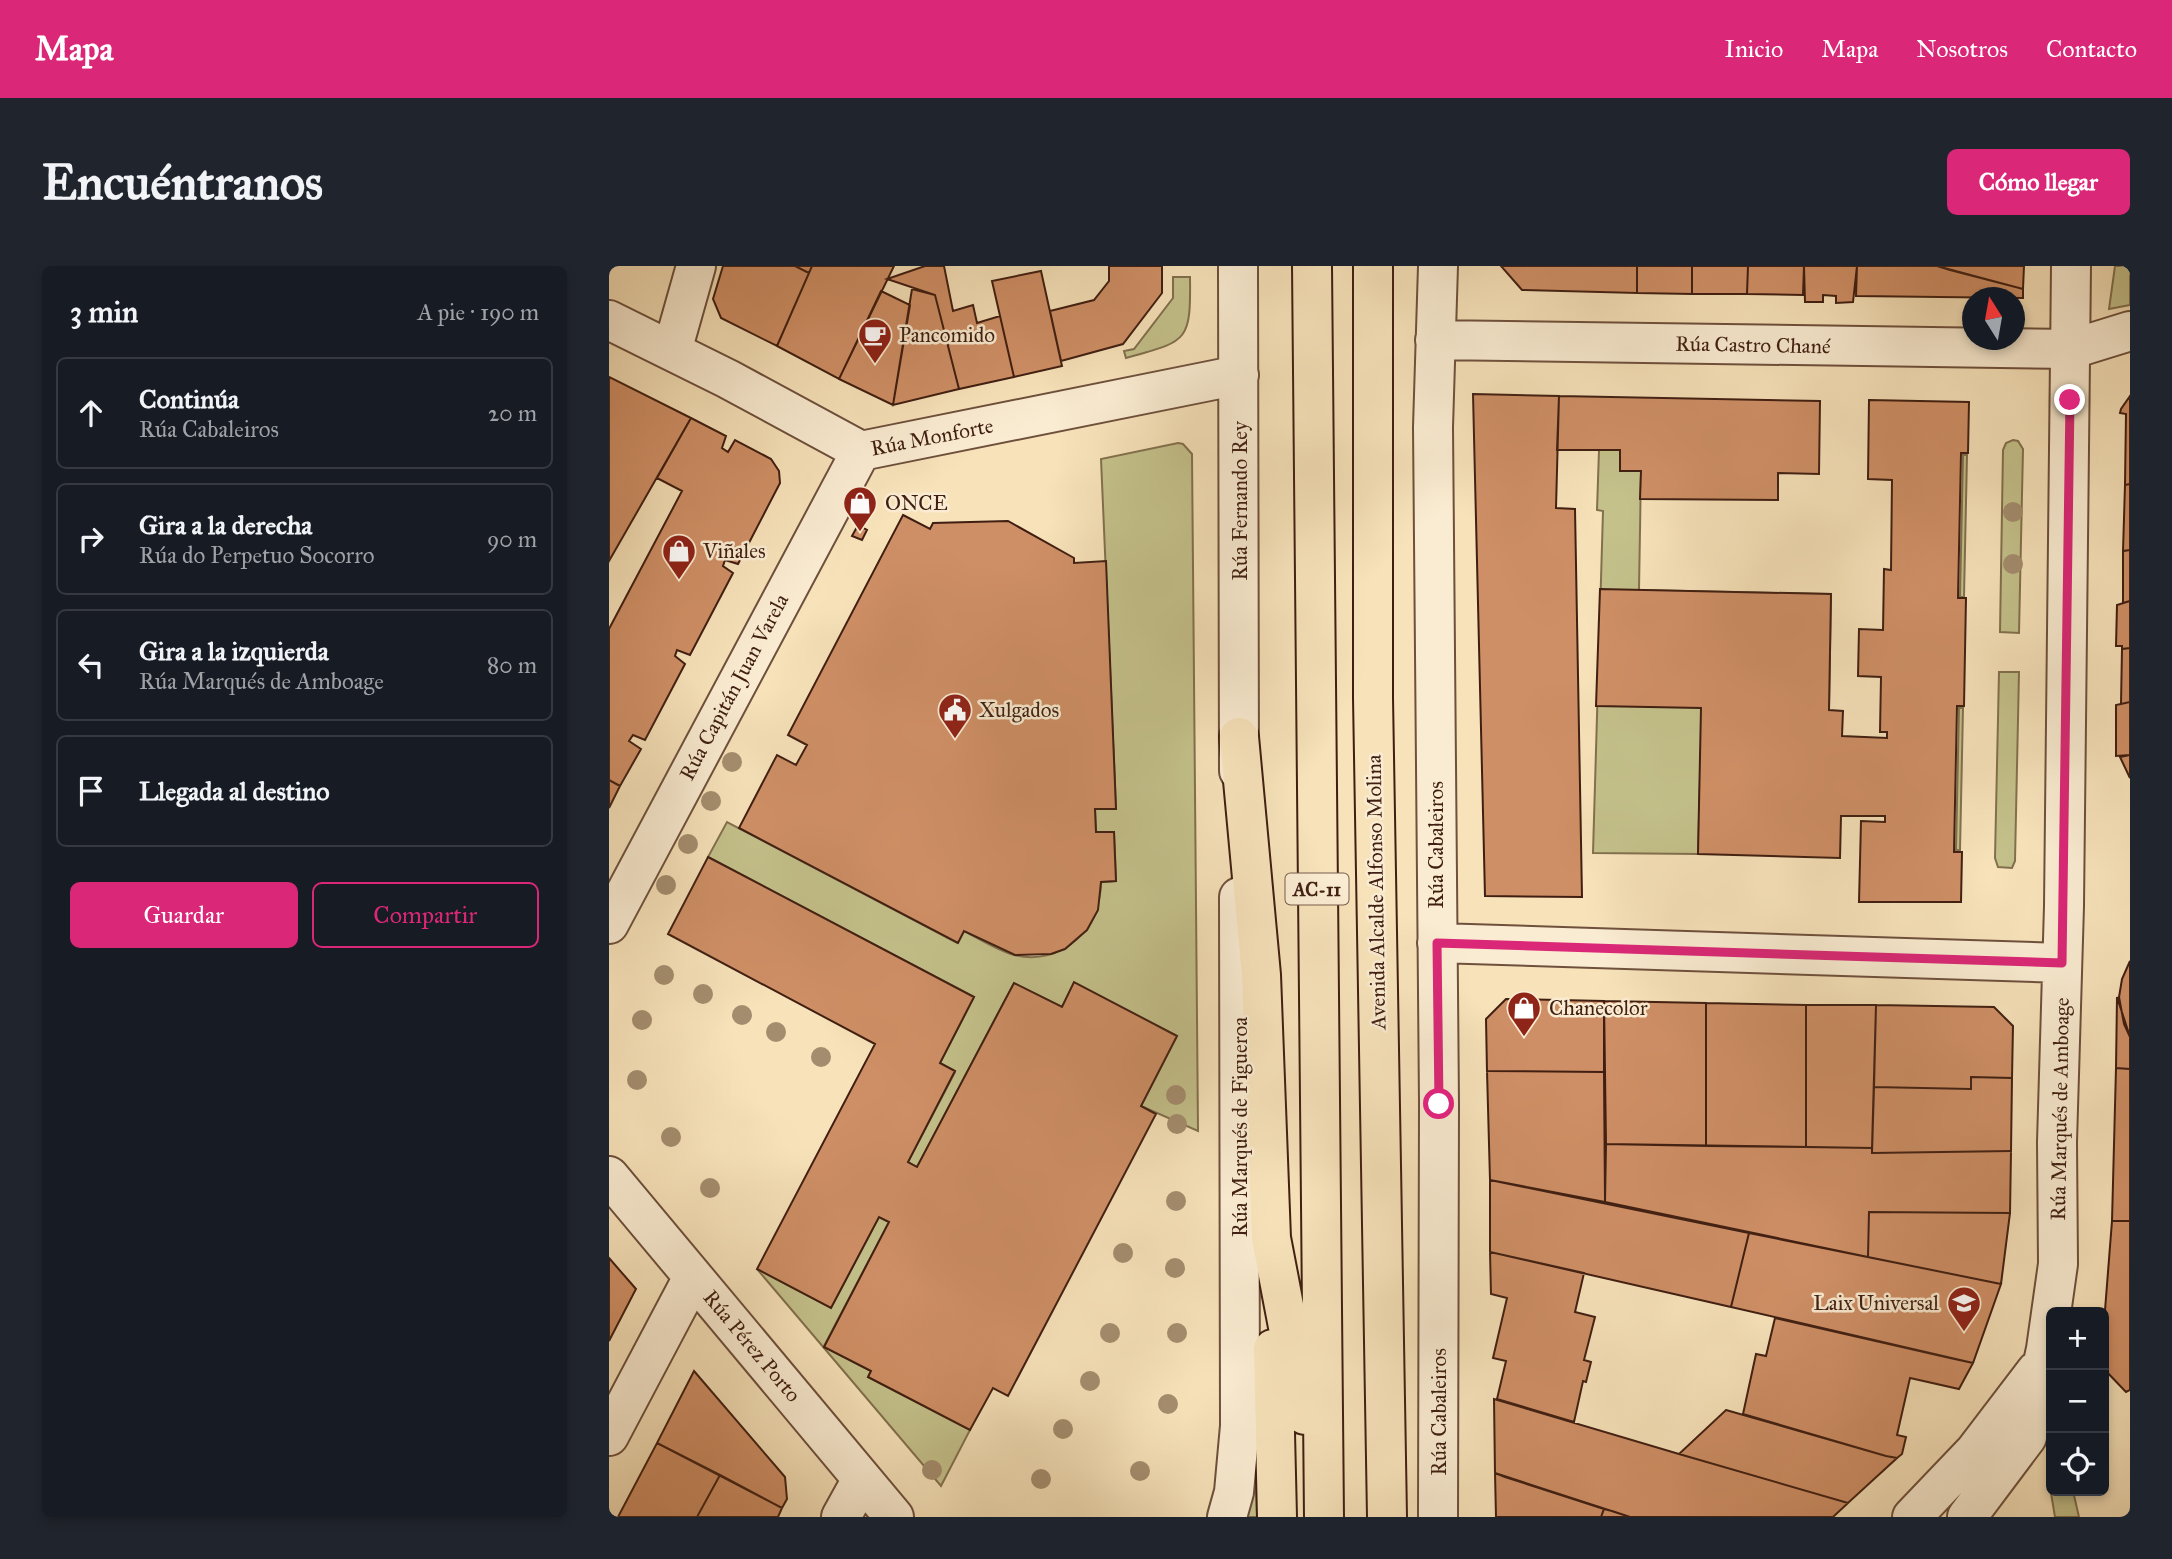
<!DOCTYPE html>
<html lang="es">
<meta charset="utf-8">
<style>
:root{--surface:#171b24;--page:#20242c;--text:#f1f3f6;--muted:#9ea1a6;--line:#363941;--accent:#db2777}
body{margin:0;font-family:"IM FELL Great Primer",serif;background:var(--page);color:var(--text)}
.controls{position:absolute;right:21px;bottom:21px;display:grid;overflow:hidden;border-radius:10px;box-shadow:0 4px 10px #0003}
.controls button{width:63px;height:63px;display:grid;place-items:center;padding:0;border:0;border-bottom:2px solid var(--line);background:var(--surface);color:var(--text);font:35px sans-serif}
.compass{position:absolute;left:1353px;top:21px;width:63px;height:63px;border-radius:50%;background:var(--surface);box-shadow:0 4px 10px #0003;rotate:349deg}
.stop{position:absolute;width:21px;height:21px;margin:-16px;border:5px solid #db2777;border-radius:50%;background:#fff}
.stop.end{background:#db2777;border-color:#fff;box-shadow:0 2px 7px #0008}
.list{margin:0;padding:0;list-style:none}
h2{display:flex;justify-content:space-between;align-items:center;height:91px;margin:0;padding:0 28px;font-size:30px}
h2 small{font-size:23px;font-weight:400;color:var(--muted)}
.list li{display:grid;grid-template-columns:46px 1fr auto;gap:21px;align-items:center;box-sizing:border-box;height:112px;margin:0 14px 14px;padding:0 14px;border:2px solid var(--line);border-radius:10px}
.list b{display:block;font-size:26px;white-space:nowrap}
.list p{margin:0;font-size:23px;white-space:nowrap;color:var(--muted)}
.list em{font-size:23px;font-style:normal;color:var(--muted)}
.actions{display:flex;gap:14px;padding:21px 28px}
.actions a{flex:1;padding:16px 0;border:2px solid var(--accent);border-radius:10px;text-align:center;font-size:24px;color:var(--accent)}
.actions .main{background:var(--accent);color:#fff}
.icon{flex:none;width:38px;height:38px;fill:none;stroke:currentColor;stroke-width:2;stroke-linecap:round;stroke-linejoin:round}
.map{position:relative;flex:none;width:1521px;height:1251px;overflow:hidden;border-radius:10px}
header{display:flex;align-items:center;gap:42px;box-sizing:border-box;height:98px;padding:0 35px;background:var(--accent);color:#fff}
header strong{font-size:33px}
nav{display:flex;gap:38px;margin-inline-start:auto;font-size:24px}
.intro{display:flex;align-items:center;justify-content:space-between;box-sizing:border-box;height:168px;padding:0 42px}
h1{margin:0;font-size:49px}
.button{padding:18px 32px;border-radius:10px;background:var(--accent);color:#fff;font-size:24px;font-weight:700}
main{display:flex;gap:42px;padding:0 42px}
aside{flex:1;background:var(--surface);border-radius:10px;box-shadow:0 4px 10px #0003}
.map>svg:first-child{display:block}
.green{fill:#c4c18b;stroke:#82704e;stroke-width:2}
.building{fill:#cf8f66;stroke:#401f12;stroke-width:2}
.lines{fill:none;stroke-linecap:round;stroke-linejoin:round}
.street-casing{stroke:#6e503c;stroke-width:42}
.highway-casing{stroke:#401f12;stroke-width:42}
.street{stroke:#faecd2;stroke-width:38}
.highway{stroke:#f7e2ba;stroke-width:38}
.tree{fill:#a48d6e}
.route{stroke:#db2777;stroke-width:9}
.labels{text-anchor:middle;dominant-baseline:central;stroke-width:5;stroke-linejoin:round;paint-order:stroke}
.shield{fill:#faecd2;stroke:#785c4c;stroke-width:2}
.shield-label{font-size:19px;font-weight:bold;fill:#401f12}
.poi-label{font-size:21px;fill:#401f12;stroke:#faecd2;text-anchor:start}
.street-label{font-size:21px;fill:#401f12;stroke:#faecd2}
</style>
<header>
<strong>Mapa</strong>
<nav><a>Inicio</a><a>Mapa</a><a>Nosotros</a><a>Contacto</a></nav>
</header>
<div class="intro"><h1>Encuéntranos</h1><a class="button">Cómo llegar</a></div>
<main>
<aside>
<h2>3 min<small>A pie · 190 m</small></h2>
<ul class="list">
<li><svg class="icon" aria-label="ahead" viewBox="0 0 24 24"><path d="M12 20V5M6 11l6-6 6 6"/></svg><div><b>Continúa</b><p>Rúa Cabaleiros</p></div><em>20 m</em></li>
<li><svg class="icon" aria-label="right" viewBox="0 0 24 24"><path d="M7 20v-9h11M14 6l5 5-5 5"/></svg><div><b>Gira a la derecha</b><p>Rúa do Perpetuo Socorro</p></div><em>90 m</em></li>
<li><svg class="icon" aria-label="left" viewBox="0 0 24 24"><path d="M17 20v-9H6M10 6l-5 5 5 5"/></svg><div><b>Gira a la izquierda</b><p>Rúa Marqués de Amboage</p></div><em>80 m</em></li>
<li><svg class="icon" aria-label="arrive" viewBox="0 0 24 24"><path d="M6 21V4h12l-3 4 3 4H6"/></svg><div><b>Llegada al destino</b></div></li>
</ul>
<div class="actions"><a class="main">Guardar</a><a>Compartir</a></div>
</aside>
<div class="map">
<svg width="1521" height="1251" viewBox="0 0 1521 1251">
<rect width="100%" height="100%" fill="#f7e2ba"/>
<filter id="stains"><feTurbulence type="fractalNoise" baseFrequency=".00286" numOctaves="4"/><feColorMatrix values="0 0 0 0 .2 0 0 0 0 .09 0 0 0 0 .02 0 0 0 .5 -.17"/></filter>
<radialGradient id="worn" r=".72"><stop offset=".6" stop-color="#630" stop-opacity="0"/><stop offset="1" stop-color="#630" stop-opacity=".3"/></radialGradient>
<!-- green -->
<path class="green" d="M1506,0H1521V39L1500,43Z
M564,11H581C582,77 578,75 517,92L515,85L525,83L564,32Z
M1404,174L1409,175L1414,183L1410,367L1391,366L1394,184L1397,177Z
M569,177L574,178L583,188L589,865L532,840L568,770L465,717L453,741L405,717L308,901L299,896L346,806L331,797L365,731L99,591L118,556L348,677L355,665C371,673 388,684 405,689C453,701 492,662 492,616L507,615L505,566H487L486,543L507,542L492,193Z
M990,184H1011L1032,205L1030,324L1222,328L1220,444L1093,442L1089,588L984,587L994,245L988,244Z
M1354,189H1358L1355,331H1351Z
M1390,406H1410L1406,595L1403,602L1389,601L1386,592Z
M1350,442H1354L1351,584H1347Z
M270,951L280,956L215,1080L262,1105L259,1111L361,1164L332,1220L148,1003L222,1042Z
M647,1210L648,1251H636Z
M1441,1221L1442,1225H1464L1470,1251H1446Z"/>
<!-- building -->
<path class="building" d="M114,0H186L200,7L168,80L112,52L104,33Z
M186,0H203L200,7Z
M203,0H285L230,113L168,80Z
M316,0H335L344,45L364,39L368,57L391,50L405,111L350,123L326,29L278,13Z
M500,0H553V27L514,78L452,95L441,45L485,34L500,15Z
M892,0H1028V27L913,24Z
M1028,0H1083V28L1028,27Z
M1083,0H1139L1138,28H1083Z
M1139,0H1195L1194,29L1138,28Z
M1195,0H1248L1244,36L1227,37V30L1214,29V36H1196Z
M1248,0H1328L1414,23V32L1247,30Z
M1328,0H1415L1414,23L1341,4Z
M432,5L453,100L405,111L383,15Z
M303,23L326,29L350,123L284,139Z
M272,25L301,39L284,139L230,113Z
M0,111L82,152L0,295Z
M864,128L950,130L947,242L966,243L973,631L876,630Z
M950,130L1211,135L1210,208L1169,207V234L1031,233L1032,205H1011V184H948Z
M1521,130V218L1516,219L1517,148L1511,147L1512,143Z
M1260,134L1360,136L1359,187H1352L1349,332H1357L1355,440H1348L1345,586H1353L1352,636H1250L1252,555L1276,556V550H1232L1231,592L1089,588L1092,442L987,440L991,323L1222,328L1220,444L1234,445L1233,470L1278,472V466H1271L1272,411L1249,410L1250,363L1274,364L1275,303L1282,304L1283,214L1259,213Z
M82,152L117,170L113,182L119,186L126,174L162,193L170,205L171,217L129,298L116,294L114,300L124,307L81,389L68,384L66,390L76,398L36,474L24,469L20,475L32,483L11,520L0,514V363L73,225L48,212Z
M1521,218V284L1514,285L1516,219Z
M294,249L321,263L324,257L399,255L465,292V297L497,295L507,543H486L487,566H505L507,615L492,616L489,644L478,664L456,683L442,688L406,689L355,665L349,677L130,562L168,489L187,499L198,479L179,469Z
M249,259L258,264L253,274L243,270Z
M1521,284V335L1514,337V285Z
M1521,335V382L1513,383V380H1507L1508,339Z
M1521,382V436L1512,438L1513,383Z
M1521,436V489L1507,490V439Z
M1521,489V512L1511,491Z
M0,514L11,520L0,542Z
M99,591L365,731L331,797L346,805L299,896L308,901L405,717L453,741L465,716L568,770L532,840L547,848L399,1130L384,1122L361,1164L259,1111L262,1105L215,1081L280,956L270,951L222,1042L148,1003L266,778L59,668Z
M1521,695V771L1515,758L1510,731L1513,713Z
M1508,731L1521,771V803L1507,802Z
M897,733L995,735V806L878,805L877,753Z
M995,735L1097,737V880L997,878Z
M1097,737L1197,739V881L1097,880Z
M1197,739H1267L1263,882L1197,881Z
M1267,739L1385,741L1404,760L1403,812L1362,811V823L1265,821Z
M1507,802L1521,803V955H1503Z
M878,805L995,806L996,936L881,914Z
M1362,811L1403,812L1402,885L1263,887L1265,821L1362,823Z
M997,878L1263,882V887L1402,885L1401,947L1260,946L1259,991L996,936Z
M881,914L1140,967L1122,1041L881,986Z
M1260,946L1401,947L1392,1018L1259,991Z
M1503,955H1521V1124L1517,1126L1495,1103V1057Z
M1140,967L1392,1018L1364,1097L1122,1041Z
M881,986L975,1007L966,1046L986,1051L975,1094L982,1096L977,1116L974,1115L965,1156L888,1133L897,1095L884,1092L898,1032L882,1028Z
M0,992L27,1023L0,1075Z
M1166,1052L1341,1092L1364,1097L1350,1123L1301,1112L1288,1169L1297,1171L1293,1188L1288,1192L1277,1190L1134,1148L1147,1088L1157,1090Z
M85,1105L176,1211L178,1233L173,1242L48,1177Z
M885,1133L1070,1188L1239,1237L1224,1251H1021L886,1207Z
M1117,1144L1277,1190L1288,1192L1239,1237L1070,1188Z
M48,1177L111,1209L88,1251H9Z
M886,1207L896,1211L995,1243L992,1251H887Z
M111,1209L173,1242L169,1251H88Z
M995,1243L1003,1245L1021,1251H992Z"/>
<g class="lines">
<!-- street casing -->
<g class="street-casing">
<path id="street" d="M629,0L630,505
M829,0L824,161L830,838L829,1251
M0,54L119,113L252,185L630,109
M826,74L1463,83L1521,65
M63,85L87,0
M0,658L252,185
M828,677L1453,697
M0,910L285,1251
M0,1170L84,1011
M232,1251L253,1213
M618,1251L625,1226L631,1160L630,631
M1303,1251L1366,1185L1427,1105
M1358,1251L1418,1171L1437,1083L1449,998L1448,876L1455,640L1462,0"/>
</g>
<!-- highway casing -->
<g class="highway-casing">
<path id="highway" d="M703,0L715,1251
M764,0V432L778,1251
M630,471L652,709L662,972L696,1149
M664,1083L668,1251"/>
</g>
<!-- street -->
<use href="#street" class="street"/>
<!-- highway -->
<use href="#highway" class="highway"/>
</g>
<!-- trees -->
<g class="tree">
<circle cx="1404" cy="246" r="10"/>
<circle cx="1404" cy="298" r="10"/>
<circle cx="123" cy="496" r="10"/>
<circle cx="102" cy="535" r="10"/>
<circle cx="79" cy="578" r="10"/>
<circle cx="57" cy="619" r="10"/>
<circle cx="55" cy="709" r="10"/>
<circle cx="94" cy="728" r="10"/>
<circle cx="133" cy="749" r="10"/>
<circle cx="33" cy="754" r="10"/>
<circle cx="167" cy="766" r="10"/>
<circle cx="212" cy="791" r="10"/>
<circle cx="28" cy="814" r="10"/>
<circle cx="567" cy="829" r="10"/>
<circle cx="568" cy="858" r="10"/>
<circle cx="62" cy="871" r="10"/>
<circle cx="101" cy="922" r="10"/>
<circle cx="567" cy="935" r="10"/>
<circle cx="514" cy="987" r="10"/>
<circle cx="566" cy="1002" r="10"/>
<circle cx="501" cy="1067" r="10"/>
<circle cx="568" cy="1067" r="10"/>
<circle cx="481" cy="1115" r="10"/>
<circle cx="559" cy="1138" r="10"/>
<circle cx="454" cy="1163" r="10"/>
<circle cx="323" cy="1204" r="10"/>
<circle cx="531" cy="1205" r="10"/>
<circle cx="432" cy="1213" r="10"/>
</g>
<g class="lines">
<!-- route -->
<path class="route" d="M830,838L828,677L1453,697L1461,134"/>
</g>
<!-- icons -->
<defs>
<g id="cafe-pin" transform="scale(1.75)"><path d="M0 17L-7.5 6A9.5 9.5 0 1 1 7.5 6Z" fill="#8f2418" stroke="#faecd2"/><path d="M-5.5-4.5H6V0H3Q3 3.5 0 3.5H-2.5Q-5.5 3.5-5.5 0ZM3-3.2v2h1.7v-2ZM-6 4.5H4V6H-6Z" fill="#fff"/></g>
<g id="shop-pin" transform="scale(1.75)"><path d="M0 17L-7.5 6A9.5 9.5 0 1 1 7.5 6Z" fill="#8f2418" stroke="#faecd2"/><path d="M-5-2.5h2.3a2.7 3.5 0 0 1 5.4 0H5L5.5 6h-11ZM-1.5-2.5h3a1.5 2.3 0 0 0-3 0Z" fill="#fff"/></g>
<g id="civic-pin" transform="scale(1.75)"><path d="M0 17L-7.5 6A9.5 9.5 0 1 1 7.5 6Z" fill="#8f2418" stroke="#faecd2"/><path d="M-.6-6.5H3V-4.5H.6V-3L4-1V1h2V6H-6V1h2V-1L-.6-3ZM-1.2 2.5V6h2.4V2.5Z" fill="#fff"/></g>
<g id="school-pin" transform="scale(1.75)"><path d="M0 17L-7.5 6A9.5 9.5 0 1 1 7.5 6Z" fill="#8f2418" stroke="#faecd2"/><path d="M0-5L7-2L0 1L-7-2ZM-4 1L0 2.5L4 1V4Q0 6-4 4Z" fill="#fff"/></g>
</defs>
<g fill-rule="evenodd">
<use href="#cafe-pin" x="266" y="69"/>
<use href="#shop-pin" x="251" y="237"/>
<use href="#shop-pin" x="70" y="285"/>
<use href="#civic-pin" x="346" y="444"/>
<use href="#shop-pin" x="915" y="742"/>
<use href="#school-pin" x="1355" y="1037"/>
</g>
<g class="labels">
<!-- shield labels -->
<rect class="shield" x="676.5" y="607.5" width="63" height="31" rx="5"/>
<g class="shield-label">
<text x="708" y="623">AC-11</text>
</g>
<!-- poi labels -->
<g class="poi-label">
<text x="290" y="69">Pancomido</text>
<text x="276" y="237">ONCE</text>
<text x="94" y="285">Viñales</text>
<text x="370" y="444">Xulgados</text>
<text x="940" y="742">Chanecolor</text>
<text x="1330" y="1037" text-anchor="end">Laix Universal</text>
</g>
<!-- street labels -->
<g class="street-label">
<text transform="translate(1144 79) rotate(1)">Rúa Castro Chané</text>
<text transform="translate(323 171) rotate(-11)">Rúa Monforte</text>
<text transform="translate(631 235) rotate(-90)">Rúa Fernando Rey</text>
<text transform="translate(125 421) rotate(-62)">Rúa Capitán Juan Varela</text>
<text transform="translate(827 579) rotate(-90)">Rúa Cabaleiros</text>
<text transform="translate(767 626) rotate(-91)">Avenida Alcalde Alfonso Molina</text>
<text transform="translate(1451 843) rotate(-89)">Rúa Marqués de Amboage</text>
<text transform="translate(631 861) rotate(-90)">Rúa Marqués de Figueroa</text>
<text transform="translate(143 1080) rotate(50)">Rúa Pérez Porto</text>
<text transform="translate(830 1146) rotate(-90)">Rúa Cabaleiros</text>
</g>
</g>
<rect width="100%" height="100%" filter="url(#stains)"/>
<rect width="100%" height="100%" fill="url(#worn)"/>
</svg>
<div class="controls">
<button>+</button>
<button>−</button>
<button><svg class="icon" aria-label="locate" viewBox="0 0 24 24"><circle cx="12" cy="12" r="6"/><path d="M12 2v4M12 18v4M2 12h4M18 12h4"/></svg></button>
</div>
<svg class="compass" viewBox="-18 -18 36 36"><path d="M0-13l5 13h-10z" fill="#e53935"/><path d="M0 13l5-13h-10z" fill="#9ea1a6"/></svg>
<div class="stop" style="left:830px;top:838px"></div>
<div class="stop end" style="left:1461px;top:134px"></div>
</div>
</main>
